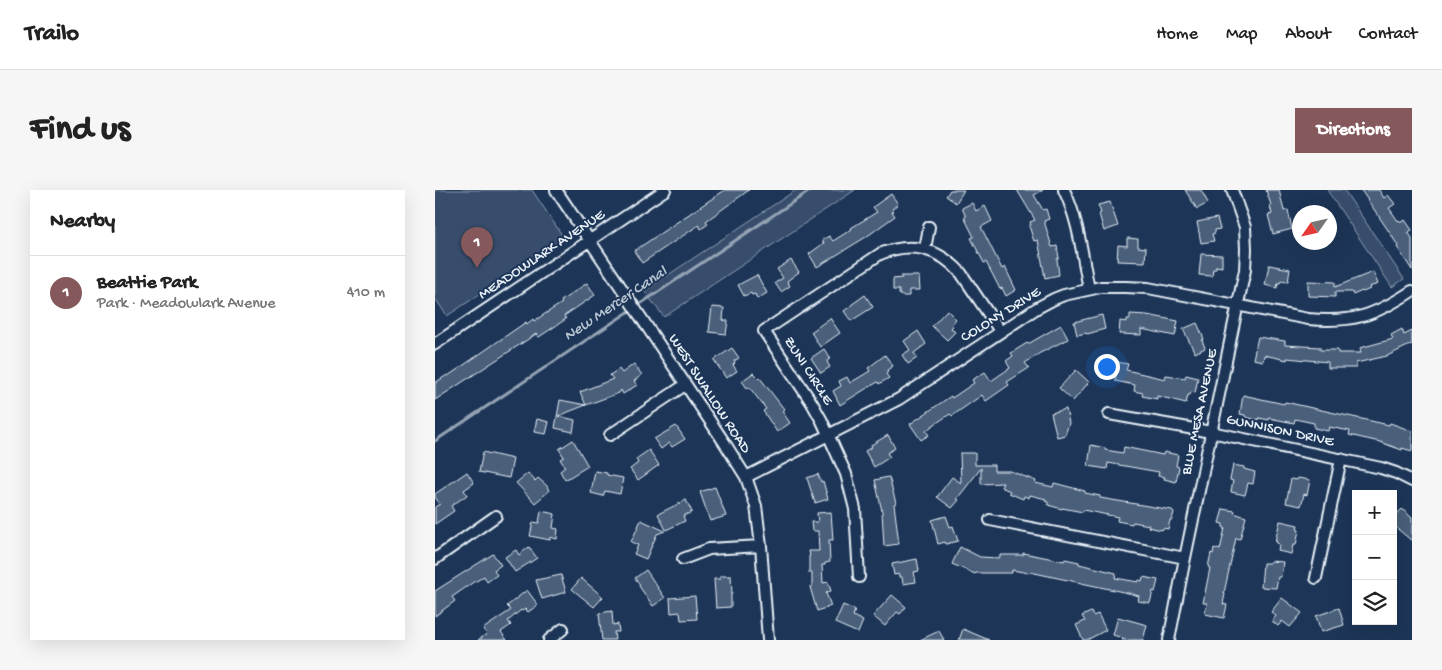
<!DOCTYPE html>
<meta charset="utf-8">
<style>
:root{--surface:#fff;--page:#f6f6f6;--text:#222;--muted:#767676;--line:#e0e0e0;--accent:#85585c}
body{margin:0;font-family:"Gochi Hand",sans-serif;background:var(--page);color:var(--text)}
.controls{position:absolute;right:15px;bottom:15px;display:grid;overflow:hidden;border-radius:0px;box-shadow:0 5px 20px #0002}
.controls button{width:45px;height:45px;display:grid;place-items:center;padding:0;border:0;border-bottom:1px solid var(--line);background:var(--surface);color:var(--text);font:25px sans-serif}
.compass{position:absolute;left:857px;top:15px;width:45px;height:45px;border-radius:50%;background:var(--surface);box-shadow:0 5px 20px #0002;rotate:236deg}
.you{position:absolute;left:671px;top:176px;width:18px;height:18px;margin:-12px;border:4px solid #fff;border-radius:50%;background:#1a73e8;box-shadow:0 0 0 8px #1a73e833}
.badge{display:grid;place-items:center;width:32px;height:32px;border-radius:50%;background:var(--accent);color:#fff;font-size:16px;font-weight:700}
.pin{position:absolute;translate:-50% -41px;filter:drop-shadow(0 1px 2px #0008)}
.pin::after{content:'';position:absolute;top:26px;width:18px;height:15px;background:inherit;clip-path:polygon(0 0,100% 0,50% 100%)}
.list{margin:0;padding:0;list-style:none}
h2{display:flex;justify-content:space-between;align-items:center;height:65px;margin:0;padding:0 20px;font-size:21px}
h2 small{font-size:16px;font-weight:400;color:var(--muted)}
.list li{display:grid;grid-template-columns:32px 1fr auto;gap:15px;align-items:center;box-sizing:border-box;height:75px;padding:0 20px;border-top:1px solid var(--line)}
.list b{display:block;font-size:19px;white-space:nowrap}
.list p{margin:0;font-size:16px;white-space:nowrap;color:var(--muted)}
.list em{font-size:16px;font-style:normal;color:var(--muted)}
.icon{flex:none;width:28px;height:28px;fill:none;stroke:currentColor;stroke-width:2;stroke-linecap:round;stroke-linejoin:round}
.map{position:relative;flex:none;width:977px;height:450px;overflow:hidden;border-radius:0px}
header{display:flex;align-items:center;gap:30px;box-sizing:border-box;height:70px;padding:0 25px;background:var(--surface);border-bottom:1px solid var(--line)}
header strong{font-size:24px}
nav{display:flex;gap:28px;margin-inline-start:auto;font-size:18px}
.intro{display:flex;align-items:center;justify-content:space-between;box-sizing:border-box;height:120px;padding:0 30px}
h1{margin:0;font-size:35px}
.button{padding:12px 22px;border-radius:0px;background:var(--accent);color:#fff;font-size:18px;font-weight:700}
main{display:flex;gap:30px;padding:0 30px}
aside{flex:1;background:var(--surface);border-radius:0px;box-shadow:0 5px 20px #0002}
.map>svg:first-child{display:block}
.green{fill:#374d6c;stroke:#909fb2}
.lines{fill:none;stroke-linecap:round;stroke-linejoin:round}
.stream{stroke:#95a4b5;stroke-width:3}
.building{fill:#495e7a;stroke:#e8f1f8}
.street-casing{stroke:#e8f1f8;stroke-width:14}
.street{stroke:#1d3557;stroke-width:10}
.labels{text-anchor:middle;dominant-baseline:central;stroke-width:4;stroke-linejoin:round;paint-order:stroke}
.street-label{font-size:15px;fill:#e8f1f8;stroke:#1d3557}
.water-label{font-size:16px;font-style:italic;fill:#b7c4d1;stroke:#1d3557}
</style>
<header>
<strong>Trailo</strong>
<nav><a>Home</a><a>Map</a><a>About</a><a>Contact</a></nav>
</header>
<div class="intro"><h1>Find us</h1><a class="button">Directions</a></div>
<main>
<aside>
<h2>Nearby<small></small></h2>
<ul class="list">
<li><span class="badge">1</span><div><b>Beattie Park</b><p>Park · Meadowlark Avenue</p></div><em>410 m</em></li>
</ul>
</aside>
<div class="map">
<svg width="977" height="450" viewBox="0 0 977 450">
<rect width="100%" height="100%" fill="#1d3557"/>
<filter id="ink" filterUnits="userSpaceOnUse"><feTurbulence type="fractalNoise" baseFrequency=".02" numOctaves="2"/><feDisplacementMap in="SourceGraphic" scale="10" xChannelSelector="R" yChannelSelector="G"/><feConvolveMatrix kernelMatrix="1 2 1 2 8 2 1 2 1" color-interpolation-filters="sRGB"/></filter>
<g filter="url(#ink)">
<!-- green -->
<path class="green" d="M0,0H97L129,48L12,126L0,108Z
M361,0H420L229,127L209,101Z
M892,0H909L969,89L957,97Z"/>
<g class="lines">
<!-- stream -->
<path class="stream" d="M0,251L376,0"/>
</g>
<!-- building -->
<path class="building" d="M290,0H314L271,31L273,34L266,39L264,35L207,73L199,61Z
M515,0H529L521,13L511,6Z
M582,0H608L599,5L608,20L611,19L614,29L609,31L617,57L622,56L624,68L622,69L624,85L610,88L603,50L599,51L594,36L596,35L595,32L600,30Z
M750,0H766L773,13L762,19Z
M831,0H844L849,21L853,20L857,39L838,44L833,25L837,24L835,16L836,15Z
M926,0H944L949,8L953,5L960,14L954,18L963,31L964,30L966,32L970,30L977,40L973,42L977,48V80L962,57L963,56L957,46Z
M456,4L463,14L457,19L459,21L457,22L460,26L431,47L382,77L374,64L389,53L387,50L394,46L398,51L417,39L416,38L442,22L438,17Z
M675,12L683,36L669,41L664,24L666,23L663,15Z
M537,13L541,21L550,16L557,31L546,37L567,79L570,77L581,100L571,106L567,98L565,99L551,72L549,73L536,48L539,47L529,27H531L527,18Z
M782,28L785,39L780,40V43L777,44L779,51L766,53L762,32Z
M692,48L703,49V57L711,58L710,72L682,71L683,55L692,56Z
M766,64L787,65V77L781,76V79H778L777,86L764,85Z
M356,70L364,82L352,91L355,96L346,102L340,93L348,88L342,79Z
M834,75L855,79L853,92L846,91L845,93H843L842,98L830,95Z
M938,82L943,94L934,97L935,99L928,102L927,101L918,105L917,102H900V107L873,106V91L900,92V97Z
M322,85L332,103L322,109L320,104L317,105L316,103L309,106L303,95Z
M466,86H484L485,100H474V106H467L464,104V100H458V89L467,88Z
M152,93L160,105L129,126L131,129L104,147L101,144L0,210V193L12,185L13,186L91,132L92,134L98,129L99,131L127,113L126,111Z
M430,105L438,117L416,131L409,121L416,116V115Z
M277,117L289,118L288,130L293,131L291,144L274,142Z
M512,120L521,129L516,135L518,136L516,138L520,142L512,150L497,136Z
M695,124L712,125L743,131L740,146L706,139V145L684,144L685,131L692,132V129H695Z
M667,125L670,139L652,144L651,143L642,145L639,132Z
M395,128L405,143L385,157L376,142Z
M762,133L769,149L767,150L770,158L760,163L748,139Z
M626,135L633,149L605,163L590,173L594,178L572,192L574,195L551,211L547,205L517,226L515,224L497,236L491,241L494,245L486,250L475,234L516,206L517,208L539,193L537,190L550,182L556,191L575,178L571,171L578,166L576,163L592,153L593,154Z
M967,139L969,145L977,141V154L952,166L921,173V178H893V172L852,168V170L829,165L828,171L818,169L823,147L850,151V155L885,157V160H903V163H926L925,158L958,149L956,145Z
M483,141L491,154L479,163L482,168L473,174L467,165L475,160L469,151Z
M297,158L304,168L299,171L300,173L298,175L302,181L291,188L279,170Z
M389,159L395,168L392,172L395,177L386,183L376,168Z
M450,165L458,176L452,180L453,182L451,184L454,188L444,194L443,192L429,200L405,215L398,201L406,196L404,191L412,187L415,193L435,181L433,178Z
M668,170L678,171L681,186L682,172L693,174L691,180L730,189L731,185L750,188L751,185L763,188L760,203L756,202L755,205H753L751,213L722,206V209L707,206L708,203L699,201L700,195L680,191L681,187L666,184Z
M199,174L207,185L199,191L202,195L188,204L186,200L184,203L151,215L145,202L178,189L175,185L184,179L187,183Z
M641,180L654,192L638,211L624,198Z
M318,183L324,189L325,188L349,219L347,221L355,233L342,242L328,221L331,219L314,197L312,198L307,191Z
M808,205L849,214L850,212L954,235L955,233L977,241V261L967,258V260L945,252L914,245L915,241L894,237L893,241L879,238V233L860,229L859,233L834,228V230L824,228V230L810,227V225L805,224Z
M125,210L151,215L123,226L140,230L138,242L120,238Z
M631,219L634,233L630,245L622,247L616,223Z
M102,229L114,232L111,244L99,242Z
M241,236L250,249L237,257L234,253L226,259L219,249Z
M453,245L460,258L452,263L455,267L439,277L430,261L437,257L436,255Z
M138,250L153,276L130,290L125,281L130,277L125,269L129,267L124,259Z
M656,255L670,258V260L688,263L689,257L728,265L729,262L743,265L741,276L744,277L741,292L729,289L730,287L723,286L724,282L673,273L672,279L653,276Z
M214,260L224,275L203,290L195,279L203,273L201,269Z
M48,262L78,269L74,288L44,282Z
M525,263H540V275H559V281H575L601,291L600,293L618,297L619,293L650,301V303L665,306V308L737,320L739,322L737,330H735L733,339L728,338L727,340L713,337L714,335L698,332L697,334L682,331L683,327L648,320V322L627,318V319L613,315V312L610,311L611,309L595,305L594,308L589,306L588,309L574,303L575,301L566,297L568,293L546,294V278L522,309L524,310L517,318L502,307L517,287L526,293Z
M798,275L809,277V279L820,282L818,294L813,293L810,305L796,302L798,291L795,290Z
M160,281L172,283V285L188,288L185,304L170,301L168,306L156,303Z
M32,282L39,293L29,300L32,305L16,316L19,321L0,334V317L5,314L0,307V304Z
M93,283L100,291L103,288L112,296L114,301L100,313L81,293Z
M383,284L386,292L388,291L393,309L380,313L372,288Z
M453,287H454L461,313L459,314L464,354L449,356L447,321L440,290Z
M863,288L875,290L872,305L869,304L866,316L851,313L856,289L862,290Z
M280,297L291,326L275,331L265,302Z
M251,310L257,322L248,326L250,331L231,340L223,324Z
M788,319L800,321L799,323L811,327L805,349L801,348L789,403L790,404L788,414L792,415L789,428L770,424L772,413H768L775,378L773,377L776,363L778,364L779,358L785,360L790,338L788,337V334L784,333Z
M967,319L977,328V351L958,335V328Z
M106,321L120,324L118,338L123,339L122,349L115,347V350L95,346L98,332L104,333Z
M396,322L398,350H394L395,372L390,373V375H387L388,393L393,392L396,401L391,403L396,416L382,421L375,397H377V383H374V366H375L374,361H384L383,341H377L376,332H383L382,323Z
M511,326L515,337L518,336L523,351L511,354L510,352L503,354L497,330Z
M206,330L230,341L222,344L211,369L199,364L203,355L196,352Z
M845,331L863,335L862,339L864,340L861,355H858L856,364L843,361L844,354L841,353L842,351H840Z
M94,357L102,368L80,382L70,367L81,360L84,365Z
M525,357L545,367L565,368V365H588V363L629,371L630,369L644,372V374L681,383L680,388L703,392L704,390L707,391L708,387L723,390L720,402L718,401L715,413L703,411L704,406L693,403L595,382L594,383L577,380V383H541L540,384L517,374Z
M58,364L66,375L59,380L62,385L52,392L49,386L40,392V391L20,405L17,407L20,411L0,426V401Z
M482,369L484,381L479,382L481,392L468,394L467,387H464V384L459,385L457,374Z
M835,371L848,372L846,387H843L841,398L826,397L828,373H835Z
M211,380L230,408L218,416L204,396L205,395L200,388Z
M126,385L131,402L107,409L101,390Z
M285,386H296L297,404H296V417L281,418L279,389H285Z
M146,388L168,407L159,417L137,399Z
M92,400L103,415L93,422L90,419L87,421L86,420L73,431L76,435L66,442L72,450H43L52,444L48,439L76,420L72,416Z
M457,405L471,417L465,424L462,422L450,436L438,426Z
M260,406L262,429L246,430L245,422L236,423L235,408Z
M847,408L867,423L855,437L847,431L843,436L837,431L841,426L836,422Z
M408,415L420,420L418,426L428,431L423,443L400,433Z
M904,418L909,435L886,442L881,426Z
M177,421L178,435L183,434L184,442H179L180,450H167L164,423Z
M656,422L658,426L663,424L671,440L652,450H648L641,435L650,431L647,426Z
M683,427L712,435L708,450H687L688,448L678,445Z
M528,439L554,450H524Z
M504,441L509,450H485Z"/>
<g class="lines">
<!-- street casing -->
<g class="street-casing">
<path id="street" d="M121,0L289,252L311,287L321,316L326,356L333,450
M629,0C644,31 647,65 654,99
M490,59L494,37
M0,154L230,0
M674,224L776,242L946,278L961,283L977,291
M175,245L250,195
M311,287L464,209L602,118L619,109L629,105L666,97H690L713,98L873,129C918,133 939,126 977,101
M555,330L750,368
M0,369L61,326
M248,369L274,359L326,356
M424,387L420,319L411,284L387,231L377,213L329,141L445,64C477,51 503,58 526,83L565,141
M881,388L906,269
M114,450L128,439
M734,450L750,368L810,80L811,59L810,37L797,0"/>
</g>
<!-- street -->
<use href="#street" class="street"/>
</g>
</g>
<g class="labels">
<!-- street labels -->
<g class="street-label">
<text transform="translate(107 65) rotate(-34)">MEADOWLARK AVENUE</text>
<text transform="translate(566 125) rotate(-32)">COLONY DRIVE</text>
<text transform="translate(373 181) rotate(57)">ZUNI CIRCLE</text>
<text transform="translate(274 204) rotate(57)">WEST SWALLOW ROAD</text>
<text transform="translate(765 222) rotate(-78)">BLUE MESA AVENUE</text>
<text transform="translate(845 241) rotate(12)">GUNNISON DRIVE</text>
</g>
<!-- water labels -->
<g class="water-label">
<text transform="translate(181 115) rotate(-34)">New Mercer Canal</text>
</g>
</g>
</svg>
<div class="controls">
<button>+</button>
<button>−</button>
<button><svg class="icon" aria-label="layers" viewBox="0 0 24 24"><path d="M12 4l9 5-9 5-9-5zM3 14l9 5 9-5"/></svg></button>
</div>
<svg class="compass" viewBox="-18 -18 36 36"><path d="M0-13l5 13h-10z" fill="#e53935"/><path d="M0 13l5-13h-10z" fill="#767676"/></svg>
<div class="you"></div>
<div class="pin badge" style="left:42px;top:78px">1</div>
</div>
</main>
